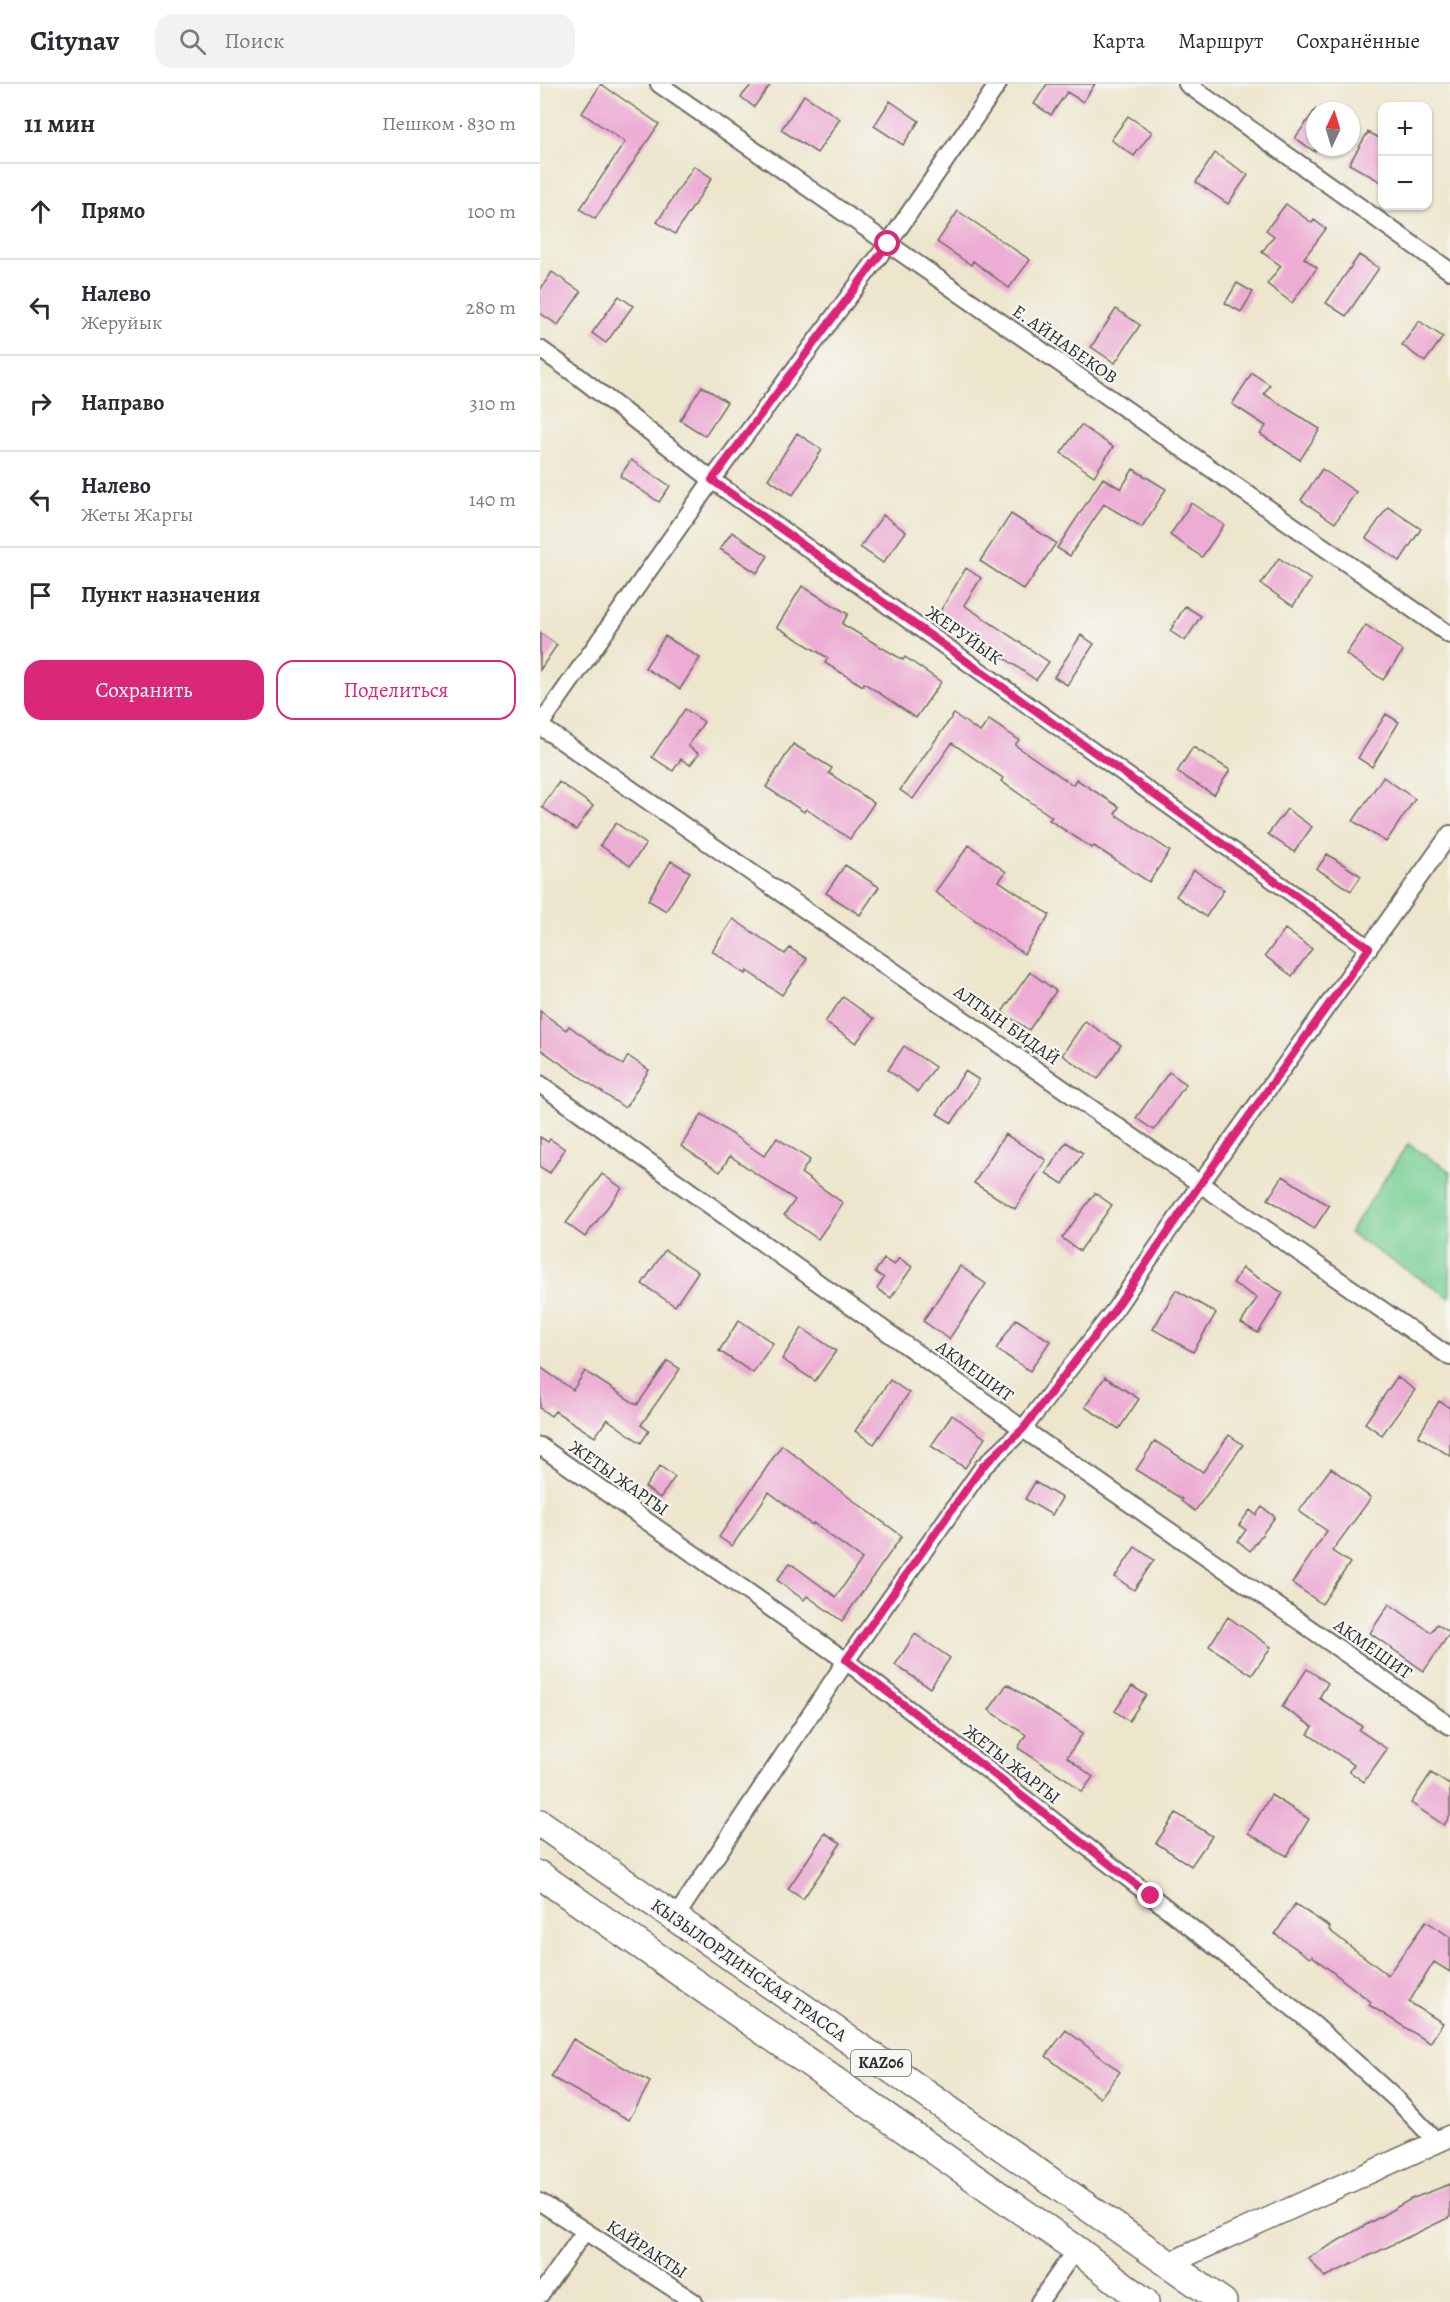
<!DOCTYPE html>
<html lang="ru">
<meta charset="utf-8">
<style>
:root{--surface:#fff;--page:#f2f2f3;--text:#2b2b33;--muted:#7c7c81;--line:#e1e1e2;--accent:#db2777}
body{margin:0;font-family:Alegreya,serif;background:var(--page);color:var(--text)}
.controls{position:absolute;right:18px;top:18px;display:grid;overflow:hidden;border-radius:12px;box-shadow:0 2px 4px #0004}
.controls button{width:54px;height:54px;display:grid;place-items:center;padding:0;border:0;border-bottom:2px solid var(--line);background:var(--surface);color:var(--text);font:30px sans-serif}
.compass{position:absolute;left:766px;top:18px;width:54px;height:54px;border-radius:50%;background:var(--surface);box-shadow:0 2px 4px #0004;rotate:4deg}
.stop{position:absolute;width:18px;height:18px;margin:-14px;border:4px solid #db2777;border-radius:50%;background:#fff}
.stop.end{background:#db2777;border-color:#fff;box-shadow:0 2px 6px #0008}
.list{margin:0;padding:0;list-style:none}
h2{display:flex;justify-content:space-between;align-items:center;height:78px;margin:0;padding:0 24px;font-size:26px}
h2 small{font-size:20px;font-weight:400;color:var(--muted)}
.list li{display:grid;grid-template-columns:39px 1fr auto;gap:18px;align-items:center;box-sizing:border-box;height:96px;padding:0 24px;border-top:2px solid var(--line)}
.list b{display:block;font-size:22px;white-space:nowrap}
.list p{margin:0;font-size:20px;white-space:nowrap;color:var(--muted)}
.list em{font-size:20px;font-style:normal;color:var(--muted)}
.actions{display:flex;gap:12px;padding:18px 24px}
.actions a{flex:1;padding:14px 0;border:2px solid var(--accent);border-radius:18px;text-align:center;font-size:21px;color:var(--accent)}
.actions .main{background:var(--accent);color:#fff}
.icon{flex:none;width:33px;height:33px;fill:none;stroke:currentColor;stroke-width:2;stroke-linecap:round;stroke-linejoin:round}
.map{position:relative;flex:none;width:910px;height:2218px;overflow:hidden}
header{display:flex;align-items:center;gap:36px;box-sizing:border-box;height:84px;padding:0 30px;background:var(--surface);border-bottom:2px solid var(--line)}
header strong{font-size:28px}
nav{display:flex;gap:33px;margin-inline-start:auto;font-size:21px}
.search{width:420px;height:54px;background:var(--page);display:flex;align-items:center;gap:15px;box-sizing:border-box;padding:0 21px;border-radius:18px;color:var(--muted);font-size:22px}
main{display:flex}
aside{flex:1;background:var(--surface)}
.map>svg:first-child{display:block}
.green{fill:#7ad095;stroke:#527e60;stroke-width:1.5}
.building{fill:#ecacd3}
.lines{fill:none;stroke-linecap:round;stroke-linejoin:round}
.minor-casing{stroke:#6f6c64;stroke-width:20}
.tertiary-casing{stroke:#6f6c64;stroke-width:24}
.trunk-casing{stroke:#6f6c64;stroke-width:30}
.minor{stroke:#fff;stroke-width:16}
.tertiary{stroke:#fff;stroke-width:21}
.trunk{stroke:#fff;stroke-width:27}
.route{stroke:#db2777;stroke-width:8}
.labels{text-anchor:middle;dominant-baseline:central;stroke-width:4.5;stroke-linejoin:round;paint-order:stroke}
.shield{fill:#f6f6f2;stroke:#686867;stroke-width:1.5}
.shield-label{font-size:16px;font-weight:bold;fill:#2b2b2b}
.street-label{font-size:18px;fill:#2b2b2b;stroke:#f6f6f2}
</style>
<header>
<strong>Citynav</strong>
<div class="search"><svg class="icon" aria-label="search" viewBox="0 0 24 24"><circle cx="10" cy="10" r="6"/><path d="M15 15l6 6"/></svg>Поиск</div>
<nav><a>Карта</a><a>Маршрут</a><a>Сохранённые</a></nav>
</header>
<main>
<aside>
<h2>11 мин<small>Пешком · 830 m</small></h2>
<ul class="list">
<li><svg class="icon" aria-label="ahead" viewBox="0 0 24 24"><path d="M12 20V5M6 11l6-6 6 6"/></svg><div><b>Прямо</b></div><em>100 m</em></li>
<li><svg class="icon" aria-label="left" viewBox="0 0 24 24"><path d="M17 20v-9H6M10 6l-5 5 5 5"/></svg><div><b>Налево</b><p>Жеруйык</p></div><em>280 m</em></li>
<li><svg class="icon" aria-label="right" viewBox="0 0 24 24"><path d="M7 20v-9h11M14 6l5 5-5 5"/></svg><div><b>Направо</b></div><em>310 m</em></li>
<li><svg class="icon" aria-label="left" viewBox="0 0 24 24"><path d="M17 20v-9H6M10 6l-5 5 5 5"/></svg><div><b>Налево</b><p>Жеты Жаргы</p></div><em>140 m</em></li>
<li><svg class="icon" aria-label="arrive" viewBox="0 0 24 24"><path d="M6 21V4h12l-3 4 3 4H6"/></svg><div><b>Пункт назначения</b></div></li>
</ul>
<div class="actions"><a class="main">Сохранить</a><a>Поделиться</a></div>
</aside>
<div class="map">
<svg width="910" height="2218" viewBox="0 0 910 2218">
<rect width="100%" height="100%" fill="#f6f6f2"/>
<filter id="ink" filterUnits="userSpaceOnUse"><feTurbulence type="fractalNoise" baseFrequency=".0167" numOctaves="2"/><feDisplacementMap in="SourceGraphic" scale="12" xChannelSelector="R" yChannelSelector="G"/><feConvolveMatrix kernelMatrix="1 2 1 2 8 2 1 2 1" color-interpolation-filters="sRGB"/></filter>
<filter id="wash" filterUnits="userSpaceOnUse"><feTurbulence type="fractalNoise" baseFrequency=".008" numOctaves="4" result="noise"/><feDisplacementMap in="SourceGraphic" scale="24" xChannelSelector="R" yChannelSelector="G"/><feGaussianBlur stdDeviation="1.35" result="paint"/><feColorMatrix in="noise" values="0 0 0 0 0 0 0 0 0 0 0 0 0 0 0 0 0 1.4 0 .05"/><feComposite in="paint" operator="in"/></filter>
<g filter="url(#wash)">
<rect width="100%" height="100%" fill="#ede6cd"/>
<!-- green -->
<path class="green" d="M868,1060L910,1087V1214L809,1149Z"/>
<g id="blocks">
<!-- building -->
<path class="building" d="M61,0L119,40L55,135L40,125L85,58L42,29Z
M212,0H231L214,23L201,13Z
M507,0H555L543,18L527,8L511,31L494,20Z
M264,11L300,35L277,69L241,46Z
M350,17L379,37L363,61L334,42Z
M775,26V68L755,54Z
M588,32L612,48L594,72L571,56Z
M828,48L843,56V99L809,80Z
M675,69L708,91L688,120L656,98Z
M154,82L172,94L135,150L117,138Z
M746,120L772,139L774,136L786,145L764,174L777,184L752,219L727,200L741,182L722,168L734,152L726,146Z
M418,127L490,176L469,204L433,177L431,181L397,158Z
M819,171L839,184L806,232L786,219Z
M12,188L41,208L18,241L0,229V206Z
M697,199L713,208L701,228L685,219Z
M79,212L93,222L66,259L52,249Z
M576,225L600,241L575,279L551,263Z
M879,237L903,253L885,278L862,261Z
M712,289L730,301L724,310L780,345L760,376L720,350L726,342L692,320Z
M162,302L187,318L165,352L140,336Z
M541,341L573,363L554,392L521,369Z
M257,349L282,366L253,411L228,395Z
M91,376L130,402L119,418L80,392Z
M593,385L626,405L602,443L564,420L530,472L517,464L563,394L581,405Z
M782,385L816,408L795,439L761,416Z
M651,419L684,441L662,473L630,451Z
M848,423L881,445L860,477L826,454Z
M471,430L516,459L484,506L440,477Z
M343,431L366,448L343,479L320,463Z
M192,448L228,472L217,489L180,465Z
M739,474L771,496L753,522L721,500Z
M426,484L441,494L424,521L509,578L496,596L399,529Z
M262,502L308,530L302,540L363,576L365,573L401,598L376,634L324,599L323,602L285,579L288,574L237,543Z
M645,522L661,532L645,557L630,547Z
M826,541L863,567L843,596L806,570Z
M0,549L17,561L0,586Z
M541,551L554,560L527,601L514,593Z
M125,552L160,574L140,605L105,584Z
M145,625L164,638L148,662L159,670L150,681L141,675L133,687L112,673Z
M414,630L440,648L449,636L479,656L475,661L533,701L536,695L579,723L575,730L630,767L609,798L554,762L552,764L509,736L512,733L461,697L463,694L412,659L373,715L360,706Z
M846,630L859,638L832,683L818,674Z
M253,660L292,684L289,689L334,719L310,755L266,725L264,728L226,703Z
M653,663L690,686L674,711L637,688Z
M843,693L875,715L846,758L813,737Z
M19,698L53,722L36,746L2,723Z
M747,725L772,743L754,768L728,750Z
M76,739L106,760L90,782L60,761Z
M429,761L466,788L459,797L510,831L484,870L395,808Z
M787,770L821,792L811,807L777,785Z
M131,777L150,788L126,827L108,816Z
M305,781L339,803L320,831L286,809Z
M654,786L684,806L666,833L636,812Z
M193,835L245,870L250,864L267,875L242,911L207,887L206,890L172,867Z
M745,845L772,865L752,892L725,872Z
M490,888L516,907L489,946L462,928Z
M303,913L334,935L316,959L285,938Z
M0,927L26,946L29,942L83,981L88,972L109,986L85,1024L0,965Z
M545,937L581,961L558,995L522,971Z
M364,962L395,983L378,1008L348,986Z
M425,987L439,996L412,1039L397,1030Z
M629,988L646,1000L614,1046L596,1034Z
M162,1030L224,1072L237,1054L270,1076L261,1089L303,1119L278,1155L244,1131L255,1116L190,1072L180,1088L141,1062Z
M465,1050L506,1076L475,1125L434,1099Z
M0,1053L8,1058L10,1055L25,1065L10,1089L0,1083Z
M526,1058L543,1069L523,1100L506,1089Z
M62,1090L82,1104L45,1153L26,1139Z
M743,1092L789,1122L774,1145L728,1115Z
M555,1109L572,1121L540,1167L522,1154Z
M125,1166L158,1188L135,1222L102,1200Z
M359,1174L372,1183L351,1214L337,1205L344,1194L335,1188L344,1175L354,1181Z
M420,1182L446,1200L409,1255L383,1237Z
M702,1184L743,1209L718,1249L701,1239L717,1214L693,1199Z
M636,1206L676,1229L653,1268L613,1245Z
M476,1235L510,1257L490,1287L456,1265Z
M199,1236L233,1259L213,1289L179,1267Z
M262,1244L296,1267L275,1297L242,1275Z
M128,1277L140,1285L101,1341L109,1347L101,1359L67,1335L55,1353L15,1327L11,1332L0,1324V1283L33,1306L45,1287L97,1321Z
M565,1293L599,1315L579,1345L545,1323Z
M857,1293L875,1306L842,1351L825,1339Z
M350,1296L369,1309L334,1360L315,1347Z
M899,1317L910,1324V1372L878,1352Z
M412,1331L445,1354L425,1384L391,1362Z
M689,1351L703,1361L655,1427L641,1417L642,1415L596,1386L615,1357L663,1388Z
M242,1361L299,1406L362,1452L302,1537L267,1512L264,1516L237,1496L250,1479L296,1513L322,1475L273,1439L272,1441L229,1408L192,1462L179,1453Z
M120,1382L135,1393L120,1414L105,1403Z
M791,1384L831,1414L792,1467L810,1479L782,1520L752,1499L787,1447L759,1427Z
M495,1398L522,1414L512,1431L485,1415Z
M722,1423L735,1433L710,1467L698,1457L706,1446L699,1441L710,1426L716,1431Z
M595,1463L614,1476L594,1506L575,1493Z
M849,1520L891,1548L897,1540L910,1549L884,1587L830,1549Z
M688,1533L731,1563L712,1591L669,1562Z
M375,1550L410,1574L390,1604L355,1581Z
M767,1585L788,1599L779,1614L822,1642L819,1646L847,1665L824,1698L809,1687L814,1681L768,1650L773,1643L742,1623Z
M467,1600L543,1649L527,1673L553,1693L542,1708L528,1696L478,1664L486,1651L449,1626Z
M592,1602L606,1611L589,1637L575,1627Z
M891,1689L910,1701V1732L904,1741L871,1719Z
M731,1711L769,1735L747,1772L708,1749Z
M636,1729L672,1752L651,1782L616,1759Z
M285,1749L301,1759L263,1815L248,1805Z
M755,1820L790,1843L789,1846L848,1891L886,1837L910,1853V1888L894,1878L869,1918L903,1939L890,1959L829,1921L831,1918L772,1872L770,1874L735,1850Z
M526,1946L580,1988L560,2014L506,1972Z
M33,1955L110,1998L89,2036L11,1993Z
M910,2100V2133L785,2193L768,2174L871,2115Z"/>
</g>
</g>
<g filter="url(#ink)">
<use href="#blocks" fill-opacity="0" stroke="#6f6c64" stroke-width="1.5"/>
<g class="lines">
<!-- minor casing -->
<g class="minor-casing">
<path id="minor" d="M119,0L910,551
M647,0L910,187
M0,265L38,292L172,396L829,864
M0,641L172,396L348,160L458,0
M0,642L910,1273
M0,1000L483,1345L910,1642
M0,1362L306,1577L611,1812L773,1940L857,2016L897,2058
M135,1834L306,1577L443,1383L483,1345L576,1224L661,1099L910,750
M0,2118L45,2147
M0,2211L45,2147L154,2218
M499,2218L536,2165"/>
</g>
<!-- tertiary casing -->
<g class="tertiary-casing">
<path id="tertiary" d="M628,2180L910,2052"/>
</g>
<!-- trunk casing -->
<g class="trunk-casing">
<path id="trunk" d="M0,1739L683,2218
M0,1791L536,2165L605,2218"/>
</g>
<!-- minor -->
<use href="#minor" class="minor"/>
<!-- tertiary -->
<use href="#tertiary" class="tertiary"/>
<!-- trunk -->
<use href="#trunk" class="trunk"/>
</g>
</g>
<g class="lines" filter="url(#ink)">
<!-- route -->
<path class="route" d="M348,160L172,396L829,864L661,1099L576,1224L483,1345L442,1383L306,1576L611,1812"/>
</g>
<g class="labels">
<!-- shield labels -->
<rect class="shield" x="311" y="1966" width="60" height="26" rx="4.5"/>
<g class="shield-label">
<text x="341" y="1979">KАZ06</text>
</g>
<!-- street labels -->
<g class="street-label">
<text transform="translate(525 260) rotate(35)">Е. АЙНАБЕКОВ</text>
<text transform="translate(424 551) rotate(35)">ЖЕРУЙЫК</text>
<text transform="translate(467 941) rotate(35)">АЛТЫН БИДАЙ</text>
<text transform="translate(435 1287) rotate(36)">АКМЕШИТ</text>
<text transform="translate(79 1394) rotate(35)">ЖЕТЫ ЖАРГЫ</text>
<text transform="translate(833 1565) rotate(35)">АКМЕШИТ</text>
<text transform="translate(472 1680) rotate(38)">ЖЕТЫ ЖАРГЫ</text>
<text transform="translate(209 1886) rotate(35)">КЫЗЫЛОРДИНСКАЯ ТРАССА</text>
<text transform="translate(107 2165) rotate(33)">КАЙРАКТЫ</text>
</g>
</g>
</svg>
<div class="controls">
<button>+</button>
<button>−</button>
</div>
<svg class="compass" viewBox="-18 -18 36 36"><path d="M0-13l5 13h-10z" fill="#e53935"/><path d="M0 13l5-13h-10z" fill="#7c7c81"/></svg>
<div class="stop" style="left:348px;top:160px"></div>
<div class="stop end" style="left:611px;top:1812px"></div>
</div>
</main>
